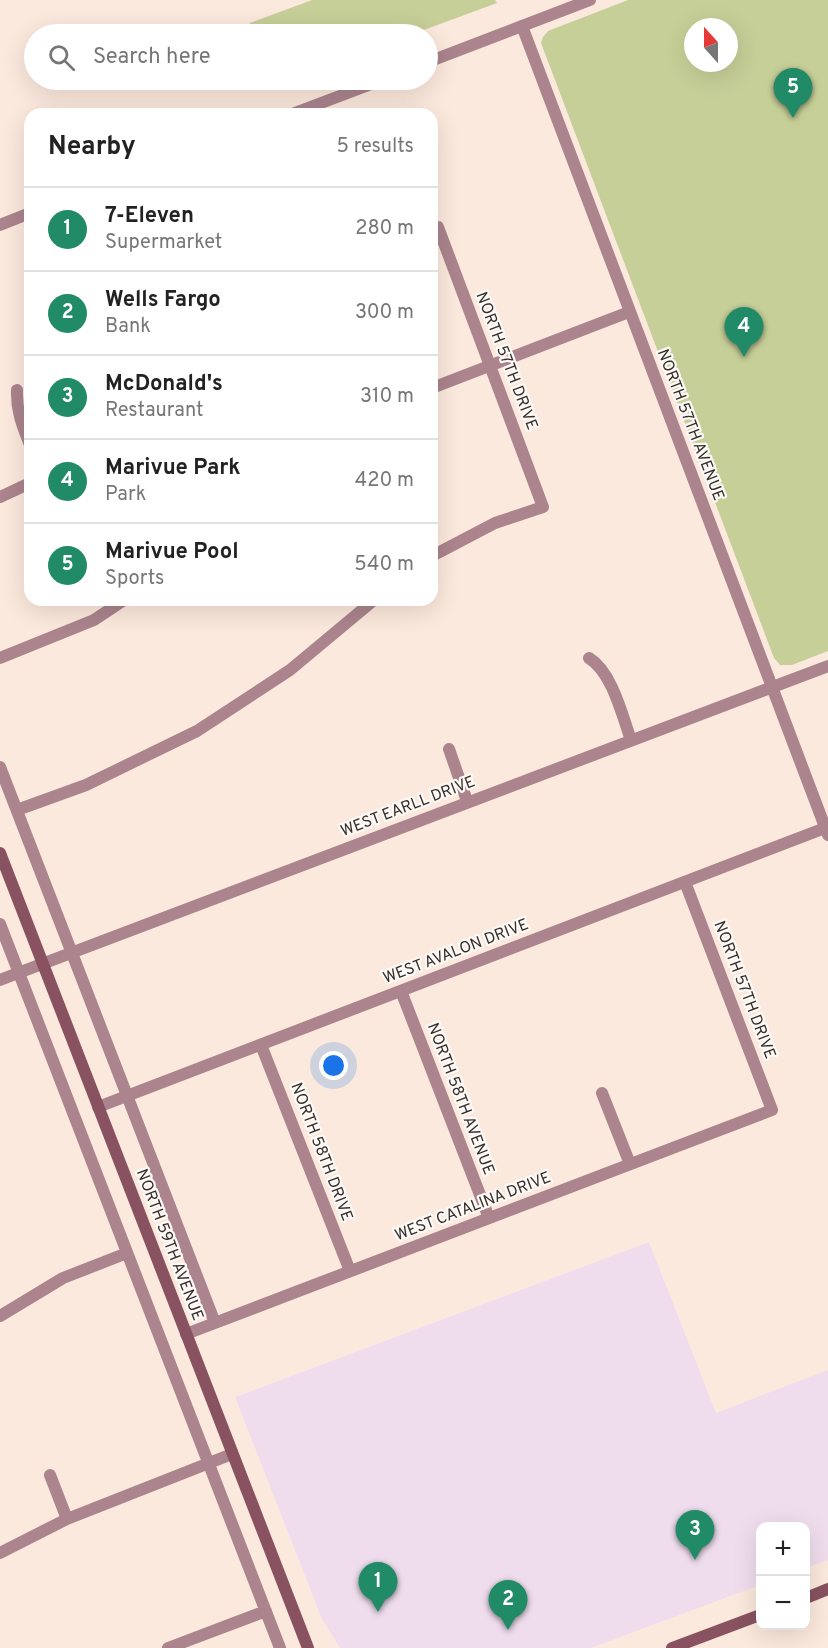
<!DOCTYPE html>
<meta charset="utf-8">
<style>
:root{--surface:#fff;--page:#f6f6f6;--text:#222;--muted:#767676;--line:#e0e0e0;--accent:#218b68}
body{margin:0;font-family:Overpass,sans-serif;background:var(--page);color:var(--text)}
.controls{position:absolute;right:18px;bottom:18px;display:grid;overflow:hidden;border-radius:12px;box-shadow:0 6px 24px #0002}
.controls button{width:54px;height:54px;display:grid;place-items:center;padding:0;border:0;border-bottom:2px solid var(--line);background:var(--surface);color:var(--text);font:30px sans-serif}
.compass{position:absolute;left:684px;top:18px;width:54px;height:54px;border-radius:50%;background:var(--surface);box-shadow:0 6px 24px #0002;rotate:339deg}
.you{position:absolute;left:334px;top:1066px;width:21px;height:21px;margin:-15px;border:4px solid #fff;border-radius:50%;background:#1a73e8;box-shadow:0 0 0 9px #1a73e833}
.badge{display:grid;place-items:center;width:39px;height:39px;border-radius:50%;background:var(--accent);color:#fff;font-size:20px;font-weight:700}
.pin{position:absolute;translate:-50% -50px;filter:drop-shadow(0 2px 3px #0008)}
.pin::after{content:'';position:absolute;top:32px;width:21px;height:18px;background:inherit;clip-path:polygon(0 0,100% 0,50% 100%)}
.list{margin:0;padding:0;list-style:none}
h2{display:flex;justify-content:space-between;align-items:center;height:78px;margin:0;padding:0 24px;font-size:26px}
h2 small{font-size:20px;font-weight:400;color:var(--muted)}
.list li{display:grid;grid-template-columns:39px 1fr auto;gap:18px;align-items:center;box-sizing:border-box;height:84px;padding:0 24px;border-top:2px solid var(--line)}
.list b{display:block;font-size:22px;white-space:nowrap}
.list p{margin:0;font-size:20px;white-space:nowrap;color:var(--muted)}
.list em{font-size:20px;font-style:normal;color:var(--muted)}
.icon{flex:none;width:33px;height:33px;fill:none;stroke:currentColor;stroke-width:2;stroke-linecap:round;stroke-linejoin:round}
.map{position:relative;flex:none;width:828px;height:1648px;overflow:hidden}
.search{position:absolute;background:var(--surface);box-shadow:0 6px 24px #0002;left:24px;top:24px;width:414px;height:66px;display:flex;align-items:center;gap:15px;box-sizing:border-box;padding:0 21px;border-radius:33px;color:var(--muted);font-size:22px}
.panel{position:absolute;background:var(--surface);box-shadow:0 6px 24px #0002;left:24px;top:108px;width:414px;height:498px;border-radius:18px}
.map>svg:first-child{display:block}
.commercial{fill:#efddee}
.green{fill:#c7cf98;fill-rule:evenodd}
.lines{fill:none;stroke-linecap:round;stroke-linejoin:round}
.minor{stroke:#ab848d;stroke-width:12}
.tertiary{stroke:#ab848d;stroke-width:12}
.secondary{stroke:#885260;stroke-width:12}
.labels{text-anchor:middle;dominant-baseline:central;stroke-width:4.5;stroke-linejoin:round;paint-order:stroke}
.street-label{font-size:16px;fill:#352e29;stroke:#fdf9f7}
</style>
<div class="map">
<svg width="828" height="1648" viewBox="0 0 828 1648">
<rect width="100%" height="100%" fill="#fce9dd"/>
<!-- commercial -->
<path class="commercial" d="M649,1242L716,1413L828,1370V1560L806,1568V1526H760V1585L591,1648H340L322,1619L235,1397Z"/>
<!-- green -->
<path class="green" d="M312,0H495L497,3L413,34H254L250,23Z
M628,0H828V651L792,665H780L774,658L541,43L543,37L548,31ZM693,27H729V63H693Z"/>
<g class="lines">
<!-- minor -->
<path class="minor" d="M522,26L828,835
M432,229L438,227L543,507L495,523L432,556
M432,388L629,312
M17,390C16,411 23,427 30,445
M0,497L30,483
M0,658L94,620L124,600
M589,658C612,672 622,715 631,740
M449,749L467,801
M0,767L215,1323
M17,810L86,785L197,731L290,670L374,600
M0,924L280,1648
M0,980L828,666
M401,991L489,1218
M261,1045L350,1271
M602,1093L630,1164
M98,1107L825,828
M0,1316L63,1278L127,1253
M186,1334L772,1110L685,882
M50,1475L67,1519
M0,1553L67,1519L232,1454
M168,1648L266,1611"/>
<!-- tertiary -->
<path class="tertiary" d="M428,62L590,0
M292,114L382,80
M0,225L30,213"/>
<!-- secondary -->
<path class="secondary" d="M0,853L308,1648
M806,1598L828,1589
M672,1648L760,1615"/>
</g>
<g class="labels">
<!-- street labels -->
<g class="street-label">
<text transform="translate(506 361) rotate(69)">NORTH 57TH DRIVE</text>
<text transform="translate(690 425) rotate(69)">NORTH 57TH AVENUE</text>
<text transform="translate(408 807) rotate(-21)">WEST EARLL DRIVE</text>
<text transform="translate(456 952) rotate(-21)">WEST AVALON DRIVE</text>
<text transform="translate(744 990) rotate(69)">NORTH 57TH DRIVE</text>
<text transform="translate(460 1099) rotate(69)">NORTH 58TH AVENUE</text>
<text transform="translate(321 1152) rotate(69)">NORTH 58TH DRIVE</text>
<text transform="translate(473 1207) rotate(-21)">WEST CATALINA DRIVE</text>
<text transform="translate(169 1245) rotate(69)">NORTH 59TH AVENUE</text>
</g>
</g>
</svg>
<div class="controls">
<button>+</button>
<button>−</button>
</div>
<svg class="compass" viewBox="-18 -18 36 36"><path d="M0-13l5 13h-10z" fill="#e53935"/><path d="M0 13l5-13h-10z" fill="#767676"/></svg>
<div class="you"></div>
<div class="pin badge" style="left:378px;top:1612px">1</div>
<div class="pin badge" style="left:508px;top:1630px">2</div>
<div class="pin badge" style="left:695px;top:1560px">3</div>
<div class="pin badge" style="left:744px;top:357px">4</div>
<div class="pin badge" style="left:793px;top:118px">5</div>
<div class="search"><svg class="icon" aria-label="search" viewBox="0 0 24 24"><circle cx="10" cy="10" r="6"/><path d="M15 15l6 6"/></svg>Search here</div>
<section class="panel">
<h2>Nearby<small>5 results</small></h2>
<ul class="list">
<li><span class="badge">1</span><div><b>7-Eleven</b><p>Supermarket</p></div><em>280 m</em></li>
<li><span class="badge">2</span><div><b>Wells Fargo</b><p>Bank</p></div><em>300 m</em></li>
<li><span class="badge">3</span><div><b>McDonald's</b><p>Restaurant</p></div><em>310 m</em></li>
<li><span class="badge">4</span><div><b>Marivue Park</b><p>Park</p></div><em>420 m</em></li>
<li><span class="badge">5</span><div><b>Marivue Pool</b><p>Sports</p></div><em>540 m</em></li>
</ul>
</section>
</div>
